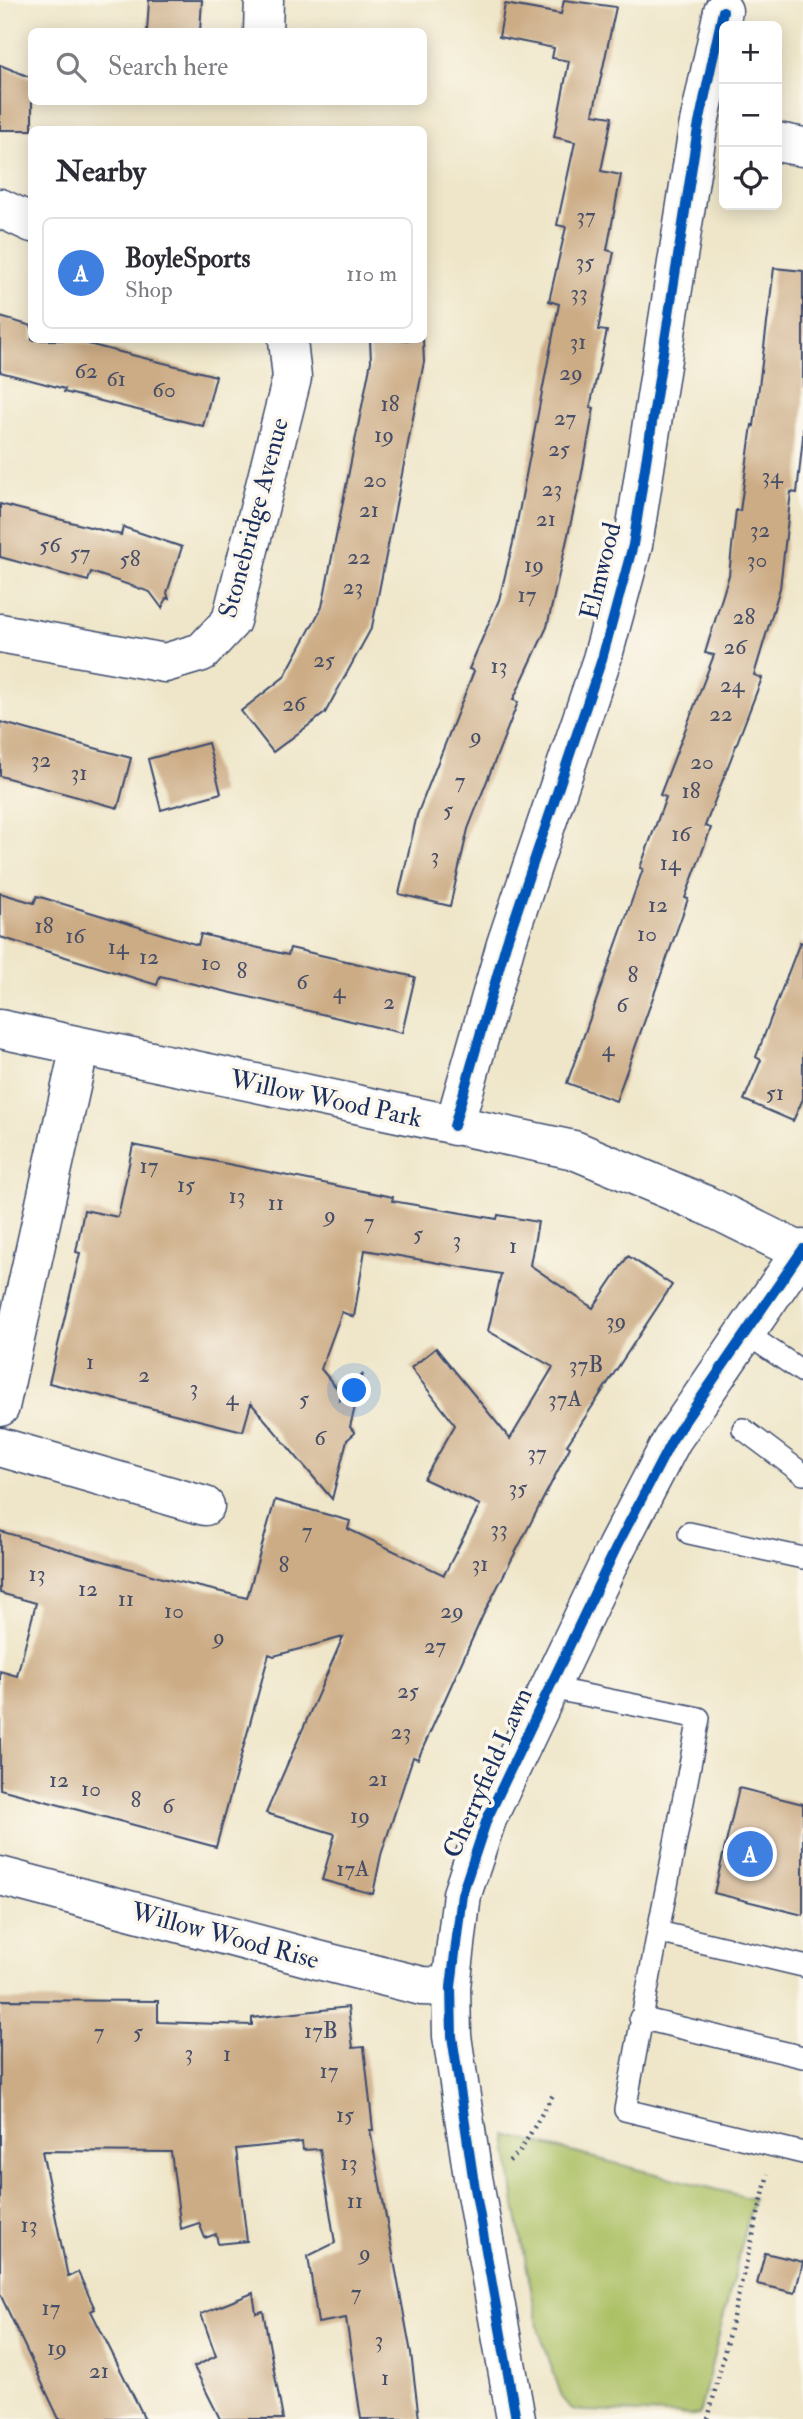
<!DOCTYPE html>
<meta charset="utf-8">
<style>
:root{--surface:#fff;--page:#f7f7f7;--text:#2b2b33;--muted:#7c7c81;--line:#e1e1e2;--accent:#0b8043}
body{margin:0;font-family:"IM FELL Double Pica",serif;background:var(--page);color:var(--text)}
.controls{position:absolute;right:21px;top:21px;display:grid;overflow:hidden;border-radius:10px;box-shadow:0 4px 18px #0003}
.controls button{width:63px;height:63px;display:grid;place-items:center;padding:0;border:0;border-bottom:2px solid var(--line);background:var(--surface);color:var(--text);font:35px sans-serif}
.you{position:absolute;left:355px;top:1391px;width:24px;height:24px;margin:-18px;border:5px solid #fff;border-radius:50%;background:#1a73e8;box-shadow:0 0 0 10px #1a73e833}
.badge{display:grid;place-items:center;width:46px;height:46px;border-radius:50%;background:var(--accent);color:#fff;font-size:23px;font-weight:700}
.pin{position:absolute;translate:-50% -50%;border:4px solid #fff;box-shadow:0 2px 7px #0006}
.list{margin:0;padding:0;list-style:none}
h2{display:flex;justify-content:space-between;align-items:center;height:91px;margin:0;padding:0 28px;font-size:30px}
h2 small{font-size:23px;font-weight:400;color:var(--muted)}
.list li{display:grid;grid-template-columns:46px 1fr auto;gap:21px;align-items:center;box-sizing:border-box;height:112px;margin:0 14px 14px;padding:0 14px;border:2px solid var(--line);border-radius:10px}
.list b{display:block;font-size:26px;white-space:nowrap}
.list p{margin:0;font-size:23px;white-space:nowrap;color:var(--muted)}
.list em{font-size:23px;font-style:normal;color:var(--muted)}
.icon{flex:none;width:38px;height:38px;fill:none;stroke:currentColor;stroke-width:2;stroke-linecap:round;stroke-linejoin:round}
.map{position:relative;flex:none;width:803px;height:2419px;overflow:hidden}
.search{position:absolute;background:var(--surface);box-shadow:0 4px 18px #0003;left:28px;top:28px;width:399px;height:77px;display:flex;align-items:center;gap:18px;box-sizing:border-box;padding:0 24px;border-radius:10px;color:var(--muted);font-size:26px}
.panel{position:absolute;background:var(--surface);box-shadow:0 4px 18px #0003;left:28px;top:126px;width:399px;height:217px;border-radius:10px}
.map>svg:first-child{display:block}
.green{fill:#abc064;stroke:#637861;stroke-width:2}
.building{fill:#ccac85}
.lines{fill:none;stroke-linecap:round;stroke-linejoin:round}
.service-casing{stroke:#3b4a6e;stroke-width:24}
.minor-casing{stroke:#3b4a6e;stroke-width:41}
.path{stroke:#3b4a6e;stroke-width:4.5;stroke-dasharray:2 5;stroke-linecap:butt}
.service{stroke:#fff;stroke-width:21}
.minor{stroke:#fff;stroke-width:38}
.cycleway-casing{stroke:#fbf7ec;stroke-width:15}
.cycleway{stroke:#0057b8;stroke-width:10}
.labels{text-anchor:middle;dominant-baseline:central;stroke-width:7;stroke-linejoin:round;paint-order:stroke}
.number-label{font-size:23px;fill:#474e68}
.street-label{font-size:26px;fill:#1b2f5e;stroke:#fbf7ec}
</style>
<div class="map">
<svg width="803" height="2419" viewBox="0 0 803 2419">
<rect width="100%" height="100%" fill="#fbf7ec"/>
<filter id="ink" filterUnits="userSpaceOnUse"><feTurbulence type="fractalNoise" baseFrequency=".0143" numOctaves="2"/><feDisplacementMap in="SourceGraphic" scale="14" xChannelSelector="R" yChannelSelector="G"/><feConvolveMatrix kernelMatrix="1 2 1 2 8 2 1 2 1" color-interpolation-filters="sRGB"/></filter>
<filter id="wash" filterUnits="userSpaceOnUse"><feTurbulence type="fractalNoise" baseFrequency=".00686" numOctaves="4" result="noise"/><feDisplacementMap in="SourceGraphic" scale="28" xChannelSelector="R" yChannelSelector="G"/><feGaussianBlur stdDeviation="1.57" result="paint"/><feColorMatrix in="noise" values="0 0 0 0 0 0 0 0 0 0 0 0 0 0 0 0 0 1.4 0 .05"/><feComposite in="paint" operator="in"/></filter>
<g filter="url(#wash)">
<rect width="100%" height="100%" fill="#efe6c9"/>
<!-- green -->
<path class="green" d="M506,2135L753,2199L699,2415L584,2411L572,2409L562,2397L539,2331L515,2205Z"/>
<g id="blocks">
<!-- building -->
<path class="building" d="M149,0H202L200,32H147Z
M564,0L616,7L593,114L612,117L601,171L621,175L607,250L614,252L598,330L607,331L590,407L594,408L581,478L547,627L513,700L518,702L468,829L450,906L399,894L417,815L474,671L469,669L499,600L513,543L559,304L549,301L566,227L557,225L575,142L554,137L569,61L552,58L554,48L499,37L505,4L561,14Z
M0,65L32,78V130H0Z
M774,268L803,271V437L797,493L791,492L780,588L754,675L762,678L705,826L711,828L685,898L688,899L616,1101L567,1083L643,869L640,868L666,797L660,795L714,655L705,653L729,575L736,510L740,511L752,425L754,426Z
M0,317L32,326V340H72L216,376L203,426L64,392L65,389L0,372Z
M370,340H423L424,362L372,627L325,713L273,752L241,711L284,677L322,607L371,361Z
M0,504L121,535L123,527L182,547L167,593L169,599L166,598L162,608L150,592L91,572L88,581L0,557Z
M0,722L131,758L118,808L0,776Z
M208,743L221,793L161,810L148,759Z
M0,893L34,903L37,896L198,945L201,934L288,955L290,948L415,977L402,1033L160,976L157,985L0,937Z
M800,942L803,943V1099L793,1121L744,1100L761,1060L756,1057Z
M133,1145L393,1197L392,1201L497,1219L498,1215L538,1222L530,1265L593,1308L628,1256L672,1285L567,1445L570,1447L483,1615L418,1759L413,1757L381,1855L373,1894L322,1880L335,1834L266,1813L343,1637L274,1656L269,1654L216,1847L0,1789V1671L17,1676L36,1603L0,1593V1531L162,1578L247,1598L275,1500L350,1521L348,1529L444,1575L480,1505L424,1479L455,1425L411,1368L436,1348L510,1439L553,1367L488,1331L501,1274L365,1250L354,1317L342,1312L321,1369L341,1393L340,1400L363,1374L350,1427L355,1433L347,1440L332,1499L251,1403L243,1431L49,1383L80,1253L76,1252L84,1210L118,1217Z
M739,1788L803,1804V1915L714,1893Z
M0,2000L158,2001V2022L252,2025V2018L348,2007L353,2048L364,2047L373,2130H370L411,2353L419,2419H361L346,2318L318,2323L308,2256L335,2243L320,2149L303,2150L302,2142L236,2149L247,2241L218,2244L216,2234L205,2238L199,2223L181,2229L171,2152L42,2151L68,2277L78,2272L95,2309L91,2311L145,2419H59L0,2294Z
M765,2253L803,2262L795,2293L757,2284Z
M253,2293L256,2313L263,2311L283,2419H220L194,2367L216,2356L201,2314Z"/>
</g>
</g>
<g filter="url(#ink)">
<use href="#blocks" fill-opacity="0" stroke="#3b4a6e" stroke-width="2"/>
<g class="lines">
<!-- service casing -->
<g class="service-casing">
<path id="service" d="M744,1332L803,1372
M743,1429L803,1474
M689,1533L803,1558
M550,1688L699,1718L658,1932L803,1966
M658,1932L625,2110L803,2153
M640,2018L803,2057"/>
</g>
<!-- minor casing -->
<g class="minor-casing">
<path id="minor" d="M263,32L264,0
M777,142L803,147
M0,208L32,223
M0,633L165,663L202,652L231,621L292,378L288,340
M0,1029L574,1150L706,1205L801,1252
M454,1126L506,944L602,659L633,545L698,128L723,11
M0,1407L80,1046
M0,1447L205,1506
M0,1876L322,1961L422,1986L451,1987
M516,2419L473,2177L452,2036L451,1987L462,1894L487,1819L515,1760L616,1548L672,1440L803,1249"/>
</g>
<!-- path -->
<path class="path" d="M509,2161L519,2153L554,2093
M708,2419L768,2174"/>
<!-- service -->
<use href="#service" class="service"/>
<!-- minor -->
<use href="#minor" class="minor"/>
<!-- cycleway casing -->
<g class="cycleway-casing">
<path id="cycleway" d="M454,1126L506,944L602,659L633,545L698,128L723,11
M516,2419L473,2177L452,2036L451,1987L462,1894L487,1819L515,1760L616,1548L672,1440L803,1249"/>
</g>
<!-- cycleway -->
<use href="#cycleway" class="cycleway"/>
</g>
</g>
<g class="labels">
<!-- number labels -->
<g class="number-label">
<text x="586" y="215">37</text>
<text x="585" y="261">35</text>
<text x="579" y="292">33</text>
<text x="578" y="341">31</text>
<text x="86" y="370">62</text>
<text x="571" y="372">29</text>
<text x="116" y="378">61</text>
<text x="164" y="389">60</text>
<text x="390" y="403">18</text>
<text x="565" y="417">27</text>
<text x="384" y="434">19</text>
<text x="559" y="448">25</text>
<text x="772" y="475">34</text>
<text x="375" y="479">20</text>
<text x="552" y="488">23</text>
<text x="369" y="509">21</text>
<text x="546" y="518">21</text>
<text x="760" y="529">32</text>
<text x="50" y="544">56</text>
<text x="80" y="552">57</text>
<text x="359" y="556">22</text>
<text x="130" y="558">58</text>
<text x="757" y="559">30</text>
<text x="534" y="564">19</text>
<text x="353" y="586">23</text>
<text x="527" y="594">17</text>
<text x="744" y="616">28</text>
<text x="735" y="646">26</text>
<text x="324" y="659">25</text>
<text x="499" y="665">13</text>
<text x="732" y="684">24</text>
<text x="294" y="703">26</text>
<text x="721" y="713">22</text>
<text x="476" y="735">9</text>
<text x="41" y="759">32</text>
<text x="702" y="761">20</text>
<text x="79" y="772">31</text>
<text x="460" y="780">7</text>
<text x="691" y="790">18</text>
<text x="448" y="809">5</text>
<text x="681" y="833">16</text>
<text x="435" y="855">3</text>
<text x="670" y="862">14</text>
<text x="658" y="904">12</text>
<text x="44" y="925">18</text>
<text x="647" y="933">10</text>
<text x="75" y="935">16</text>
<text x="118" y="946">14</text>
<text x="149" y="956">12</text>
<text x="211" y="962">10</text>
<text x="242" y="970">8</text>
<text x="633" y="974">8</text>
<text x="302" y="981">6</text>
<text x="339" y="990">4</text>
<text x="389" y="1001">2</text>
<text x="622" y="1004">6</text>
<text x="608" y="1048">4</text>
<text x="775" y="1092">51</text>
<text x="149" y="1165">17</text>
<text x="186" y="1184">15</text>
<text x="237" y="1195">13</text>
<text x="276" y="1202">11</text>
<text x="330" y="1214">9</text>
<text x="369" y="1221">7</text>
<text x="418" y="1233">5</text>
<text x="457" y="1239">3</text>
<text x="513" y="1245">1</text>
<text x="616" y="1320">39</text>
<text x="90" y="1361">1</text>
<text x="586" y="1364">37B</text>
<text x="144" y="1374">2</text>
<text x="194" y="1387">3</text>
<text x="232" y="1397">4</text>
<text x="304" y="1398">5</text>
<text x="565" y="1398">37A</text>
<text x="320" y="1437">6</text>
<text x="537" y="1452">37</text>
<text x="518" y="1487">35</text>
<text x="499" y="1528">33</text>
<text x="307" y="1530">7</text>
<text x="480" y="1563">31</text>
<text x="284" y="1564">8</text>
<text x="37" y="1573">13</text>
<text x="88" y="1588">12</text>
<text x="126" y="1598">11</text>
<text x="174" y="1610">10</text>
<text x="452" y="1610">29</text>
<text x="219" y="1636">9</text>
<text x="435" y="1645">27</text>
<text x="408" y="1690">25</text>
<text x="401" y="1731">23</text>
<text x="378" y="1778">21</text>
<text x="59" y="1779">12</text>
<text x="91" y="1788">10</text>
<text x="136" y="1799">8</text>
<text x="168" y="1805">6</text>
<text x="360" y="1815">19</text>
<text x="353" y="1868">17A</text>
<text x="321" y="2030">17B</text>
<text x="99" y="2031">7</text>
<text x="138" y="2031">5</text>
<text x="189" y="2052">3</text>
<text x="227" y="2053">1</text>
<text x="329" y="2070">17</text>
<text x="345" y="2114">15</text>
<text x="349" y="2162">13</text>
<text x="355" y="2200">11</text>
<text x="29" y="2224">13</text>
<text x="365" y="2252">9</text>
<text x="356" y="2292">7</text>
<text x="51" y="2307">17</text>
<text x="379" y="2339">3</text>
<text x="57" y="2347">19</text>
<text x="99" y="2370">21</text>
<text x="385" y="2377">1</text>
</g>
<!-- street labels -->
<g class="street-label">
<text transform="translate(254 518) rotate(-75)">Stonebridge Avenue</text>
<text transform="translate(601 571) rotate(-76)">Elmwood</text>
<text transform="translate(326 1099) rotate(12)">Willow Wood Park</text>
<text transform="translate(488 1773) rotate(-66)">Cherryfield Lawn</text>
<text transform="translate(225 1936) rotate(15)">Willow Wood Rise</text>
</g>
</g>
</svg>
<div class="controls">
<button>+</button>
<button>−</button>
<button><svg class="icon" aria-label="locate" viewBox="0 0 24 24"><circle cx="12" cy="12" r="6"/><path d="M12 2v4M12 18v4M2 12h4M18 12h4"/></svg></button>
</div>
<div class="you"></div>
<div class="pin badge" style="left:750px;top:1854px;background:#3f7fe0">A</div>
<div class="search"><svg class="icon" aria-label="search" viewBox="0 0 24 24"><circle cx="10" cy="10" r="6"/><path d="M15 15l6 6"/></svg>Search here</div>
<section class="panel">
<h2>Nearby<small></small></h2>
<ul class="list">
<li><span class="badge" style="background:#3f7fe0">A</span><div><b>BoyleSports</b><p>Shop</p></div><em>110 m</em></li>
</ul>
</section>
</div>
